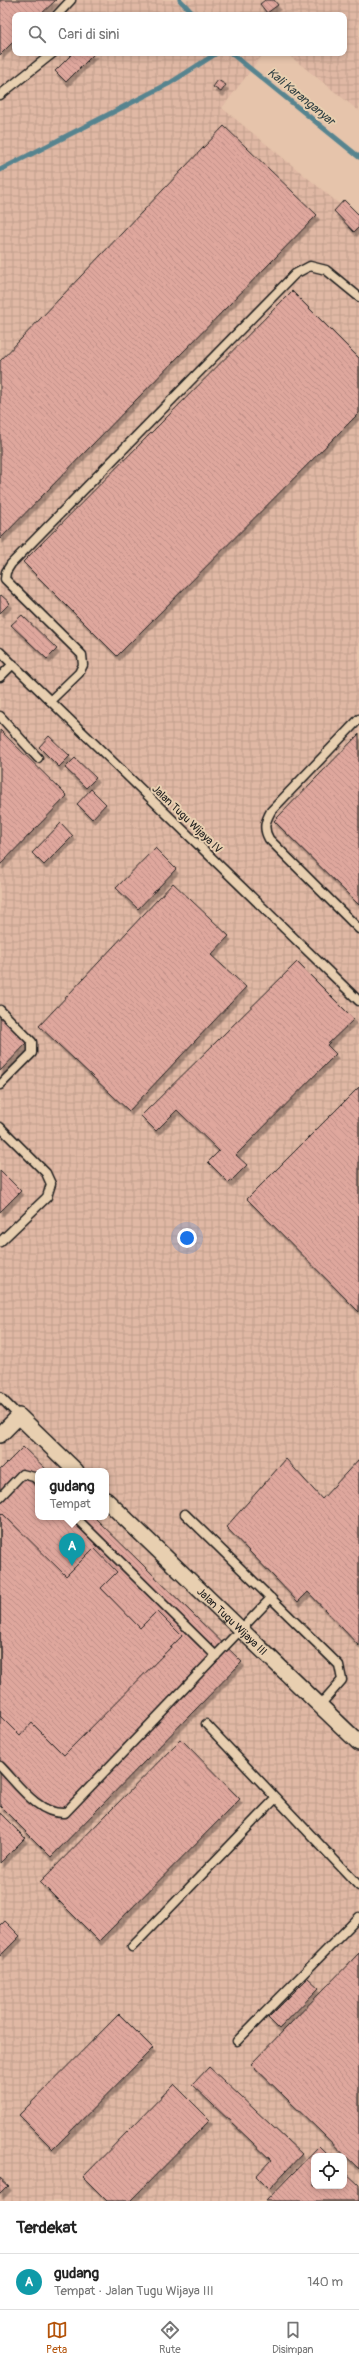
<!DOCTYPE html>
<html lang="id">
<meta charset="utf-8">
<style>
:root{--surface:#fff;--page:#f6f6f6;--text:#222;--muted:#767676;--line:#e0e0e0;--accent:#b45309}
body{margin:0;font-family:Pangolin,sans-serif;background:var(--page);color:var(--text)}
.controls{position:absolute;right:12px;bottom:12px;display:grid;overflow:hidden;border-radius:8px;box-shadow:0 2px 6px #0003}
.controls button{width:36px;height:36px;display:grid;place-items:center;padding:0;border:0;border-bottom:1px solid var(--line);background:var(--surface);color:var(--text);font:20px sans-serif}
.you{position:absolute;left:187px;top:1238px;width:14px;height:14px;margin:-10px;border:3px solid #fff;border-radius:50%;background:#1a73e8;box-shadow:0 0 0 6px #1a73e833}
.badge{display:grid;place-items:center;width:26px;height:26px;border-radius:50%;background:var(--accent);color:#fff;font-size:13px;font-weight:700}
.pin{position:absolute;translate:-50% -33px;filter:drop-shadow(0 1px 2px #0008)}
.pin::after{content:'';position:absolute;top:21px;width:14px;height:12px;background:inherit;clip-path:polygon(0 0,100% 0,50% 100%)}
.popup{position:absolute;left:35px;top:1468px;width:74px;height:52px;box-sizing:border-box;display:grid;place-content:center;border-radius:8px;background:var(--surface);filter:drop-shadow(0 1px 3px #0005);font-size:13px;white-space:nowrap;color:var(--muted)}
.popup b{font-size:15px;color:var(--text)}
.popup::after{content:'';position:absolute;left:50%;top:100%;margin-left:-8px;border:8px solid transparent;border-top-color:var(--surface)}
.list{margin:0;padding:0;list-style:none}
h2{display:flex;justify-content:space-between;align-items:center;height:52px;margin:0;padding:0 16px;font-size:17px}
h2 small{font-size:13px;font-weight:400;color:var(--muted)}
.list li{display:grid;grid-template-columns:26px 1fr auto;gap:12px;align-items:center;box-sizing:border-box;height:56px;padding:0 16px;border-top:1px solid var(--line)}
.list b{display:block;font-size:15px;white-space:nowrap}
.list p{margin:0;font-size:13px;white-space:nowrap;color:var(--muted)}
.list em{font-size:13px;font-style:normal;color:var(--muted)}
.icon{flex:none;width:22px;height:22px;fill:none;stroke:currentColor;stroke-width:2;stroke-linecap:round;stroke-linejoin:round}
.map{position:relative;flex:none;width:359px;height:2201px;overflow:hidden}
.search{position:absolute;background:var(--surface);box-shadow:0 2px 6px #0003;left:12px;right:12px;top:12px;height:44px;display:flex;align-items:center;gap:10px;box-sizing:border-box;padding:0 14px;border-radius:8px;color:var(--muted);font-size:15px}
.sheet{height:108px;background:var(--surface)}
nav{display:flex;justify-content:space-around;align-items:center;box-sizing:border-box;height:56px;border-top:1px solid var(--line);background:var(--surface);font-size:11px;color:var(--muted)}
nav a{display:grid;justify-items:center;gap:2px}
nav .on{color:var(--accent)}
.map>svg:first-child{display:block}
.industrial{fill:url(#industrial-grid);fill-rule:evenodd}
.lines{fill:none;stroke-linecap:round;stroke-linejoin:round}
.stream{stroke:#56848f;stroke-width:5}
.building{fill:url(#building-back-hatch);stroke:#1c1c1c;filter:url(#shadow)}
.lane-casing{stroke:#1c1c1c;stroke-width:11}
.street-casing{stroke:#1c1c1c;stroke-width:18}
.lane{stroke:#e8cfb0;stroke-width:8}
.street{stroke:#e8cfb0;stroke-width:15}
.labels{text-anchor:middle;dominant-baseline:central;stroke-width:4;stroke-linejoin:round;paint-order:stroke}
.street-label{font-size:11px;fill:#1c1c1c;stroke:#e8cfb0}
.water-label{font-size:12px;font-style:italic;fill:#2f3f42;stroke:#e8cfb0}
</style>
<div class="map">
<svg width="359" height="2201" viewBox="0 0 359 2201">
<defs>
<pattern id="industrial-grid" width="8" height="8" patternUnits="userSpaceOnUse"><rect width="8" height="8" fill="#e0b8a4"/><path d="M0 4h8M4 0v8" fill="none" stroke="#c09e8d"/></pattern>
<pattern id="building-back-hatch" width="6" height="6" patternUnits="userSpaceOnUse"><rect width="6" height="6" fill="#dfa79d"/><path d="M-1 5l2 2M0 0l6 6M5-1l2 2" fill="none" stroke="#bf8f87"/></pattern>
<filter id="shadow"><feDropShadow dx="2.5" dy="4.5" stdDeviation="0" flood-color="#0004"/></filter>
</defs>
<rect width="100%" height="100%" fill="#e6c4ab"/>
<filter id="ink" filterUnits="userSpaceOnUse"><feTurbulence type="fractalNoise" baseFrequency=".025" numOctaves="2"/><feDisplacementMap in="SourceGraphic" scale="8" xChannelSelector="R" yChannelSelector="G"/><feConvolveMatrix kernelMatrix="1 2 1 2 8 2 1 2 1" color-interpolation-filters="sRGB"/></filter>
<g filter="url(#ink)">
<!-- industrial -->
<path class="industrial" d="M0,0H359V111L286,53H344V15H15V53H264L222,108L359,220V2201H0ZM38,1471H106V1517H38ZM314,2156H344V2186H314Z"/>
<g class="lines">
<!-- stream -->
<path class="stream" d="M180,0L194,15
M231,53L359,157
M0,170L170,83L217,53"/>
</g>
<!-- building -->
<path class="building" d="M0,0H56L40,15H15V40L0,55Z
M265,0H274L278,5L267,13L260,4Z
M73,53H95L66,82L55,71Z
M218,80L226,85L221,92L213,87Z
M224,126L317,215L0,539V361Z
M344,200L359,215V227L354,232L334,211Z
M292,291L359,358V413L117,656L23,562Z
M1,595L10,603L0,613V596Z
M22,615L57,649L47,659L11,625Z
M0,730L67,796L0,865Z
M359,734V905L274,821Z
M49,736L70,756L59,767L39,747Z
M75,758L96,778L86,788L65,768Z
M91,789L106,804L92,819L77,804Z
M61,823L73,836L44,865L32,853Z
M155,848L176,869L138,909L116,888Z
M173,883L229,936L211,955L246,987L129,1111L39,1026Z
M297,962L354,1019L327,1045L336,1054L236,1155L247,1165L229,1183L208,1162L219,1151L177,1110L156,1131L141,1116Z
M0,1015L28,1042L0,1071Z
M359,1087V1312L247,1199Z
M0,1170L21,1191L0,1212Z
M23,1447L48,1471H38V1517H94L242,1662L51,1857L0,1806V1470Z
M286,1459L322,1499L359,1459V1646L308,1592L298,1602L226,1527Z
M2,1513L66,1576L94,1548L117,1572L101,1588L140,1628L157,1611L182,1636L64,1755L32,1723L20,1736L0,1716V1515Z
M181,1739L240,1799L99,1941L40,1882Z
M0,1813L25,1838L0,1863Z
M5,1921L20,1936L0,1956V1926Z
M359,1953V2169L251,2064Z
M308,1978L319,1988L279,2029L268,2018Z
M119,2014L153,2048L53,2149L19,2115Z
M209,2067L302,2154L269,2189L256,2176L271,2160L192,2085Z
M174,2084L210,2120L130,2201H107L83,2177Z
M319,2146L329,2156H314V2186H344V2171L359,2185V2201H266Z
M0,2178L9,2186L0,2195Z"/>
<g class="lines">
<!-- lane casing -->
<g class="lane-casing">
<path id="lane" d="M57,15L71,0
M0,95L53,53
M0,652L359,1001
M0,677L13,664
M50,701L79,673L83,665L82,655L5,579L6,572L11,564L295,274L310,266L326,270L359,297
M0,716L38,758
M359,719L271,811C265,822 263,828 269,839L359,929
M0,1010L32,1042V1053L0,1085
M0,1127L46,1173L51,1184L47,1197L0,1242
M0,1397L19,1416
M0,1497L22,1474L34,1477L38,1481
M185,1514L339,1665L342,1680L320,1705
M75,1517L216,1656
M206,1724L359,1886
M0,1766C17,1783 38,1815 65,1813L271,1598
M132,1947L276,1798
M237,2041L359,1917"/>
</g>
<!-- street casing -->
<g class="street-casing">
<g id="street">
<path d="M0,1435L19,1416L76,1471"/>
<path id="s1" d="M106,1500L359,1743"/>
</g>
</g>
<!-- lane -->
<use href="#lane" class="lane"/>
<!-- street -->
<use href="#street" class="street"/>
</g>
</g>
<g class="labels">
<!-- street labels -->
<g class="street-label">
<text transform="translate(187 819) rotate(44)">Jalan Tugu Wijaya IV</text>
<text stroke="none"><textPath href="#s1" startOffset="175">Jalan Tugu Wijaya III</textPath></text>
</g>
<!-- water labels -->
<g class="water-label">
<text transform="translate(301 97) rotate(39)">Kali Karanganyar</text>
</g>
</g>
</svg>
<div class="controls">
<button><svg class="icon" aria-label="locate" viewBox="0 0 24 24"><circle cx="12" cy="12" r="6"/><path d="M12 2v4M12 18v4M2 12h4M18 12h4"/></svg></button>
</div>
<div class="you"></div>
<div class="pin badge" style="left:72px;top:1566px;background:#0f9aa8">A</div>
<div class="popup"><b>gudang</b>Tempat</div>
<div class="search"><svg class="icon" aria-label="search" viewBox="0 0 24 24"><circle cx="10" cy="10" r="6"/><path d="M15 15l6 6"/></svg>Cari di sini</div>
</div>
<section class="sheet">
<h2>Terdekat<small></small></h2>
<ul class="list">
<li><span class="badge" style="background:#0f9aa8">A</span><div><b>gudang</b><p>Tempat · Jalan Tugu Wijaya III</p></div><em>140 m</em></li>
</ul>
</section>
<nav>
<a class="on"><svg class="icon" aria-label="map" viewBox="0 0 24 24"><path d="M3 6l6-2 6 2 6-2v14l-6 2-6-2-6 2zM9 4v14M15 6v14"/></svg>Peta</a>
<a><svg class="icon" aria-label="directions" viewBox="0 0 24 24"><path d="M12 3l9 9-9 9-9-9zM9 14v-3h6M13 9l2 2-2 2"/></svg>Rute</a>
<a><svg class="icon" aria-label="saved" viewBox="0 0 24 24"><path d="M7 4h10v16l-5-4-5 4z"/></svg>Disimpan</a>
</nav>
